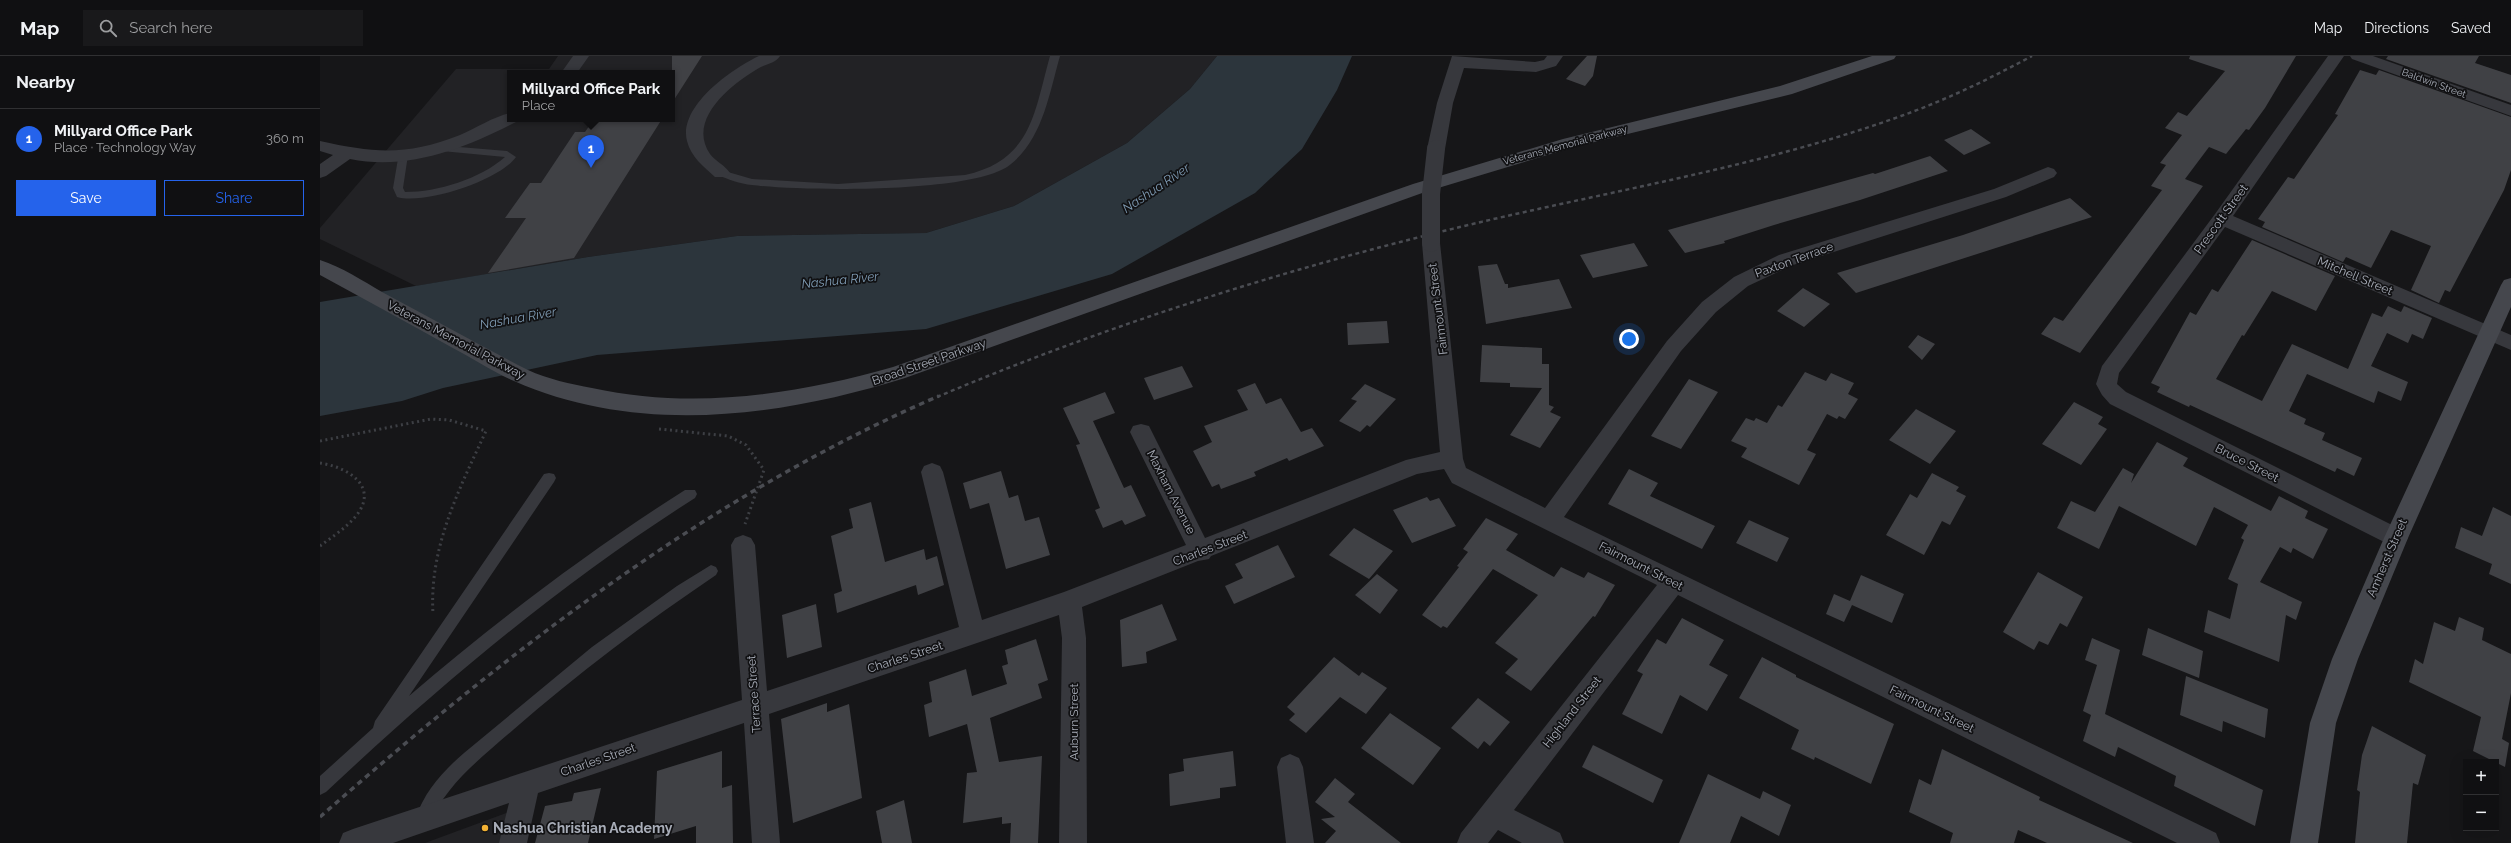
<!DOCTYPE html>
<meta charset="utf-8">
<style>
:root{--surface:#101012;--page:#19191b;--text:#f1f3f6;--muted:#9c9d9f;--line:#303032;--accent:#2563eb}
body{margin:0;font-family:Raleway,sans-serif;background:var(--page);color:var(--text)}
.controls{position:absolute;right:12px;bottom:12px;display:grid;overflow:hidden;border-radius:0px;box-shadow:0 4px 16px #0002}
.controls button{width:36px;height:36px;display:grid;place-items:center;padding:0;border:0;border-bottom:1px solid var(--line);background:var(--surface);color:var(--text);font:20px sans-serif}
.you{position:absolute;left:1309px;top:283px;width:14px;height:14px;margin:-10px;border:3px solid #fff;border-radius:50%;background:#1a73e8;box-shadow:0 0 0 6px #1a73e833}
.badge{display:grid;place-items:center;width:26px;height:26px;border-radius:50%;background:var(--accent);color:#fff;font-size:13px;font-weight:700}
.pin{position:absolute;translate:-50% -33px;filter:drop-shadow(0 1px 2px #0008)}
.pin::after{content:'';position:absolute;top:21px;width:14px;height:12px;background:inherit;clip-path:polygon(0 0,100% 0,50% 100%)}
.popup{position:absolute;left:187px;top:14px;width:168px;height:52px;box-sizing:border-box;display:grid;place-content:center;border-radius:0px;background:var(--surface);filter:drop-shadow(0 1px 3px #0005);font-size:13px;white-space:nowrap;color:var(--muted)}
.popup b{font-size:15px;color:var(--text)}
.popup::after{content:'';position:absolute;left:50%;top:100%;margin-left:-8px;border:8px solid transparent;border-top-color:var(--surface)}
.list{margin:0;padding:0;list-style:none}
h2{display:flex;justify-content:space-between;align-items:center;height:52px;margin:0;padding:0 16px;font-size:17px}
h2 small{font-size:13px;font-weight:400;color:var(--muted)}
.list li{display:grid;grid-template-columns:26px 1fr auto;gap:12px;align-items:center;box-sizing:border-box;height:60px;padding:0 16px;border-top:1px solid var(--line)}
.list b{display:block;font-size:15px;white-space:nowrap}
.list p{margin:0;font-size:13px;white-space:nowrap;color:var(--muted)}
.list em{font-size:13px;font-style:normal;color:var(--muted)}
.actions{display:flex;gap:8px;padding:12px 16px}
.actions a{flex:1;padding:9px 0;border:1px solid var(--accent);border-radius:0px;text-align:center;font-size:14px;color:var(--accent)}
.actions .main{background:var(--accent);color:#fff}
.icon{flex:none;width:22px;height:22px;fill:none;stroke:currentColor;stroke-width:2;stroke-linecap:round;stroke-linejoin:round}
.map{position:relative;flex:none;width:2191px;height:787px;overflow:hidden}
header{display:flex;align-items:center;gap:24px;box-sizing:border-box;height:56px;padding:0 20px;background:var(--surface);border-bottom:1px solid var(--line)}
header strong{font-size:19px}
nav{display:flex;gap:22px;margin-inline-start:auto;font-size:14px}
.search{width:280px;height:36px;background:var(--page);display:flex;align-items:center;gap:10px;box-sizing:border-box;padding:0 14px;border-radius:0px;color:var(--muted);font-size:15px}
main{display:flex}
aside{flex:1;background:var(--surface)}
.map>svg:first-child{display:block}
.built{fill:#222225;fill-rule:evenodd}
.water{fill:#2c353c}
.building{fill:#404145}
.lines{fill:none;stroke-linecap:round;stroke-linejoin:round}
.path{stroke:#3d3f44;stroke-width:3;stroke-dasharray:2 3.5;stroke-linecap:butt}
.lane{fill:#37383d;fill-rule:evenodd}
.street{fill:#37383d;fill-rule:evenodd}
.secondary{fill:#45474d;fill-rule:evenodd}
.rail-far1{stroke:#4a4c52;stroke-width:2.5;stroke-dasharray:4 3.5;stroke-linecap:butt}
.rail{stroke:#4a4c52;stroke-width:3.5;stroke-dasharray:5.5 4.5;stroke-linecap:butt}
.street-bridge{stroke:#37383d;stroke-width:18}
.poi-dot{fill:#f2b134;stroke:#111113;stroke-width:1.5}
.labels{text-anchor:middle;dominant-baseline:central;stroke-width:3.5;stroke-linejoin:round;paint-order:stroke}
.far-street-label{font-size:10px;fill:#a8adb8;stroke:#111113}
.street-label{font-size:12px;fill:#a8adb8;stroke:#111113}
.water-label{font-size:13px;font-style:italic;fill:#7f9bb3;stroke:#111113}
.near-poi-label{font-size:14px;font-weight:bold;fill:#a8adb8;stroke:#111113;text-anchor:start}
</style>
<header>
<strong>Map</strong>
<div class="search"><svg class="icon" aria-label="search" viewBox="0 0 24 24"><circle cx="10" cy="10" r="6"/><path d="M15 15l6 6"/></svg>Search here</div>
<nav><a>Map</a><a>Directions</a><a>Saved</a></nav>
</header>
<main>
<aside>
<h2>Nearby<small></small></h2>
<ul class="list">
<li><span class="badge">1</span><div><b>Millyard Office Park</b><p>Place · Technology Way</p></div><em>360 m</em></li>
</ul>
<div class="actions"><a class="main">Save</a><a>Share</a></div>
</aside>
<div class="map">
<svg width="2191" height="787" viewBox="0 0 2191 787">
<rect width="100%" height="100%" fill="#161618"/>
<!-- built -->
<path class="built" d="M238,0H897L870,33L807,87L694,150L606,177L417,180L268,201L96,230L0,183V172L136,13H229ZM190,17H352V63H190Z
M189,756L180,787H105Z"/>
<!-- water -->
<path class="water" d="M897,0H1032L1017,34L982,93L935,137L792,218L606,273L277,299L123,332L82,345L0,360V246L268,201L417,180L606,177L694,150L807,87L870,33Z"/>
<!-- building -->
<path class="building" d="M352,0H382L352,47Z
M1267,0H1277L1273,20L1265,30L1246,23Z
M1870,0H1976L1945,52L1929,74L1926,73L1906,98L1889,91L1865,123L1883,130L1760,297L1721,278L1734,261L1743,265L1842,134L1831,130L1846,109L1840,107L1862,79L1845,72L1858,56L1867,60L1905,15L1869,3Z
M2068,0H2159L2155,7L2191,19V47L2066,3Z
M2040,14L2056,19L2059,14L2191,61V114L2184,134L2130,236L2125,234L2119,247L2091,234L2111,190L2071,174L2051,212L2026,201L2023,206L1942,171L1945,166L1938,163L1968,121L1974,123L2018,59L2015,58Z
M274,63H342L254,202L168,217L206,162H185L210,127H221L255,76H265Z
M1651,73L1671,87L1644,99L1624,84Z
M1610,100L1628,115L1540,144L1454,169L1404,185L1405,187L1365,197L1348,174L1553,117L1555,118Z
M1750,142L1772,161L1536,237L1517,217L1643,179Z
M1932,184L2015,220L1996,255L1952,235L1924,280L1922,279L1896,323L1942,345L1972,288L2028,313L2052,257L2062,261L2068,250L2081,256L2084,250L2112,262L2103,283L2092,278L2088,287L2067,277L2051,310L2088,326L2081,345L2058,335L2054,347L1987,318L1969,355L1986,363L1984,368L2005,377L2002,384L2042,402L2034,420L2017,412L2015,416L1870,349L1869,351L1837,336L1840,331L1831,327L1870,256L1876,259L1892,233L1898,236Z
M1314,187L1328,210L1273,222L1260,199Z
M1177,208L1185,228H1188V232L1239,223L1252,252L1166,268L1158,210Z
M1483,232L1510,248L1484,271L1457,255Z
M1067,265L1069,287L1028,289L1027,267Z
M1598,279L1615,288L1602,304L1588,291Z
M1162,289L1222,292V308H1229V349L1234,351L1230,356L1241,361L1220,392L1190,379L1222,332L1190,331V327L1160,326Z
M862,310L873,331L834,344L824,322Z
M1485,316L1506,325L1511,317L1534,327L1528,338L1538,343L1525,363L1519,360L1517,363L1507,358L1487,394L1496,398L1479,429L1421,401L1427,392L1411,385L1426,362L1434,365L1436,362L1447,367L1458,349L1462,351Z
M1369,323L1398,336L1361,393L1331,380Z
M935,327L946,348L961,342L981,376L992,372L1004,390L969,405L967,402L934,416L936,420L901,433L899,428L892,431L873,395L892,386L884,370L928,354L917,334Z
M1045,328L1076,343L1050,371L1047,369L1040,376L1019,365L1037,345L1031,343Z
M785,336L795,357L773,365L804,432L811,429L826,460L805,469L802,464L783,472L775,454L780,452L756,389L760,388L743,352Z
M1754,346L1783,361L1778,368L1787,373L1761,409L1722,388Z
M1596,353L1636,375L1610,408L1569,384Z
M1837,386L1868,402L1863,410L1951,455L1959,440L1988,455L1985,462L2008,473L1993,503L1973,492L1971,497L1960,491L1940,526L1982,546L1976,564L1966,559L1959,606L1884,576L1888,554L1910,563L1918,528L1908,523L1924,484L1921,482L1928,469L1894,451L1876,490L1799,450L1779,493L1737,472L1751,445L1775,456L1803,412L1814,418L1811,427Z
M1309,413L1338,427L1330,440L1395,470L1382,493L1288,448Z
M681,415L689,442L698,439L705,465L719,461L730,499L686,513L669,447L650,453L643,427Z
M1612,417L1639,431L1636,435L1646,440L1630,469L1622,465L1604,499L1566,479L1590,438L1597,442Z
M1107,441L1110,445L1119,442L1136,470L1092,487L1073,454Z
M551,446L565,506L604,493L606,504L617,500L624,529L598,539L596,529L517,557L514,538L522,535L511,480L533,472L529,453Z
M2173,451L2191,460V528L2169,518L2172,508L2135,492L2141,471L2162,480Z
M1166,462L1198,478L1186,494L1234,521L1241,511L1264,522L1268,516L1295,529L1275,561L1273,560L1211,635L1185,617L1198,603L1175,587L1218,539L1173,513L1127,572L1123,570L1121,572L1102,559L1139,511L1137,510L1148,496L1143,493Z
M1429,464L1469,482L1457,506L1416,487Z
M1034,472L1073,495L1049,523L1009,499Z
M958,489L975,521L914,548L905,530L923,522L915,508Z
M1718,516L1763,541L1747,571L1740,567L1728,589L1719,585L1714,594L1683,576Z
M1057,518L1078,534L1060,558L1035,539Z
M1541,519L1584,538L1572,567L1532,549L1524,566L1506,558L1514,538L1530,545Z
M496,548L502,591L467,602L462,559Z
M842,548L857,584L826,596L827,607L802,611L800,564Z
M2139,561L2164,572L2162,584L2191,598V637L2182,683L2189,687L2185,711L2153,695L2161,661L2089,626L2095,603L2103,608L2114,566L2135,575Z
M1362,562L1404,584L1389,609L1408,619L1387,655L1360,639L1342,678L1302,658L1323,618L1317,615L1337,583L1346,588Z
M1828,572L1883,595L1879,622L1822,599Z
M1772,582L1800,594L1785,658L1943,734L1935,770L1854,730L1856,720L1798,691L1795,701L1763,685L1771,659L1763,655L1777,609L1765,604Z
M716,583L728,624L718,628L722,642L670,662L679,706L722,700L718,787H690L691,767L682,768V761L643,767L647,717L657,716L647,668L609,681L604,649L612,646L609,626L646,613L652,640L687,628L682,610L688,608L685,594Z
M1014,601L1039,620L1042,616L1067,632L1046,658L1020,641L986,677L969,664L975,658L967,651Z
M1442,601L1476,619V621L1574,668L1551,728L1495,701L1494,704L1471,693L1479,674L1419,642Z
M1866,620L1948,653L1945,682L1903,665L1902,676L1860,659Z
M1158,642L1190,666L1170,690L1164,685L1158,693L1131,672Z
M507,647V656L529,648L542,742L473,767L461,663Z
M1070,657L1121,692L1093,729L1041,692Z
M2052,670L2106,699L2098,729L2093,727L2087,787H2035L2040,736L2037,734L2042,699Z
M1273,689L1343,724L1333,747L1262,711Z
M1622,693L1720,741L1719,744L1813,787H1727L1698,774L1694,787H1630L1633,777L1589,756L1599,723L1611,729Z
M402,695V732L412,729L413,787H376V770L334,783L337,715Z
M913,695L916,730L900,732V742L850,750L849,718L864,715L863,703Z
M1388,718L1440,743L1443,735L1471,749L1459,780L1421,760L1410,787H1359Z
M1015,722L1035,738L1028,746L1081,787H1005L1016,775L1001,763L1015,761L995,746Z
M281,732L268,787H215L225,750L252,745L254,737Z
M584,744L592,787H562L556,755Z"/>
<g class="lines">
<!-- path -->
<path class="path" d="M339,373L408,380L426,389L444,414L425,468
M0,385L111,363L129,364L166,375C139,434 109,491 113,558
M0,407C27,411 60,430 36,460C26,472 12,481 0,490"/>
<!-- lane -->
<path class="lane" d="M730,0H740C729,38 723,82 691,108C657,138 480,135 432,129C420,128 408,123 397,119L396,117L401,114L432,123L518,128L645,119C712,104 714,57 730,0Z
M115,89L187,95L196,101C180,124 105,149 77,141L73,132L79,97L83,96L88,99L83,132L85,136C118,136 160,123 185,101L111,94L110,92Z
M229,417L234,418L236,422L234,426L89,640C177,565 267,496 365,434H375L377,438L375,442C241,527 121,628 6,736L0,739V720L53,672L55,665L224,418Z
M391,509L396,511L398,515L396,519C325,567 257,618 193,674C160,703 126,728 109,769L103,771L97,769L95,763C105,735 122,716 144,697L272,591L357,530Z"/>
<!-- street -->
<path class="street" d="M253,0H269L257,17H241Z
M439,0H460C456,7 446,8 439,12C413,27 366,63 390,98C395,105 405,109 410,117L407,121H395C383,110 371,101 367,85C358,50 413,12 439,0Z
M1132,0L1215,6L1224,4L1227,0H1243L1236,10L1216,16L1144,12L1133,47L1125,93L1122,97H1110L1107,93L1117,47Z
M2008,0H2024L1913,160L2191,279V294L1905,171L1799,317L1797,328L1806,336L2084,475L2088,482L2084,489L2076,492L1790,348L1782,339L1776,328L1782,310L1895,158Z
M2030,0H2053L2191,49V60L2032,3Z
M190,57V63H198L196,66C146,92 88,115 30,103L6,120L0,122V108L13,99L0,95V85C54,97 87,100 140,79C156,72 173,61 190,57Z
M1728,111L1734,113L1737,117L1734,121L1686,141L1473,209L1428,230L1396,256L1361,295L1244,461L1896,777L1900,787H1857L1358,539L1194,754L1240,777L1244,787H1202L1178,774L1168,787H1137L1141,777L1337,529L1132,427L1124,413L1097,418L891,500L889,503L878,505L762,551L766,582L767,787H739L742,582L739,559L449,658L460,787H432L424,667L218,737L207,787H179L189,747L73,787H19L23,777L33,773L422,644L411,489L415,482L423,479L431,482L435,489L447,635L639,571L601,416L604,410L612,407L620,410L623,416L662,564L744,536L866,489L810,376L813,370L821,368L829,370L885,482L1086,404L1120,396L1102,187L1104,183L1111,181L1118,183L1120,187L1143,403L1146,412L1225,452L1347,285L1382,246L1414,221L1459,199L1674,133Z
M970,698L979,702L983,711L994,787H966L957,711L961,702Z"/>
<!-- secondary -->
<path class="secondary" d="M1552,0H1576L1574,3L1472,38L1254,91L1105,136L585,322C460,361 319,380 194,325C173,316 152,302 131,291C88,267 44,243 0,219V204C22,211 43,225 62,236C111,262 159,289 208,314C227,323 251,328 272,332C373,354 474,339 573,311L1093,128L1243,83L1460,30Z
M2191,222V251L2088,482L2038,603L2016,667L1998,787H1970L1990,667L2012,603L2064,482L2181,229L2184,224Z"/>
<!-- rail-far1 -->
<path class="rail-far1" d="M617,341C792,267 975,210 1161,166C1301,133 1445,109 1581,60C1626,44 1669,23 1712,0"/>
<!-- rail -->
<path class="rail" d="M0,761C186,597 389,439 619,340"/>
<!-- street-bridge -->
<path class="street-bridge" d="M1111,187V138L1116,93"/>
</g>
<!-- markers -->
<circle class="poi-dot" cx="165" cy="772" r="4"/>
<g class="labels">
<!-- far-street labels -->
<g class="far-street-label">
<text transform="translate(2114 27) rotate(20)">Baldwin Street</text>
<text transform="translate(1245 89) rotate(-15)">Veterans Memorial Parkway</text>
</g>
<!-- street labels -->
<g class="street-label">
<text transform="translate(1901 163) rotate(-54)">Prescott Street</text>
<text transform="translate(1474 204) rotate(-20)">Paxton Terrace</text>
<text transform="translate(2035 220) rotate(23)">Mitchell Street</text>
<text transform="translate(1118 253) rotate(-97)">Fairmount Street</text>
<text transform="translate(136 284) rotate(28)">Veterans Memorial Parkway</text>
<text transform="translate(609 306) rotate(-19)">Broad Street Parkway</text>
<text transform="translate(1927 407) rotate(27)">Bruce Street</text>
<text transform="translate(851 436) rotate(63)">Maxham Avenue</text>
<text transform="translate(890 492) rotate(-21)">Charles Street</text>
<text transform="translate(2067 502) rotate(-67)">Amherst Street</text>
<text transform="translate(1321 510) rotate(27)">Fairmount Street</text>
<text transform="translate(585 601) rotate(-18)">Charles Street</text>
<text transform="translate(434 638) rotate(-94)">Terrace Street</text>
<text transform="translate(1612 653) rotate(26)">Fairmount Street</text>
<text transform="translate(1252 656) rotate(-52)">Highland Street</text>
<text transform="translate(754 666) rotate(-90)">Auburn Street</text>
<text transform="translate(278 704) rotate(-19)">Charles Street</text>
</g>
<!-- water labels -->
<g class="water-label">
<text transform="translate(836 132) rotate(-34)">Nashua River</text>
<text transform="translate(520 224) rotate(-6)">Nashua River</text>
<text transform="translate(198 262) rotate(-10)">Nashua River</text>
</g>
<!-- near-poi labels -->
<g class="near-poi-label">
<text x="173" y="772">Nashua Christian Academy</text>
</g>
</g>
</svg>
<div class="controls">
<button>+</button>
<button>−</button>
</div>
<div class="you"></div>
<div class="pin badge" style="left:271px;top:112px">1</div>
<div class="popup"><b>Millyard Office Park</b>Place</div>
</div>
</main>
